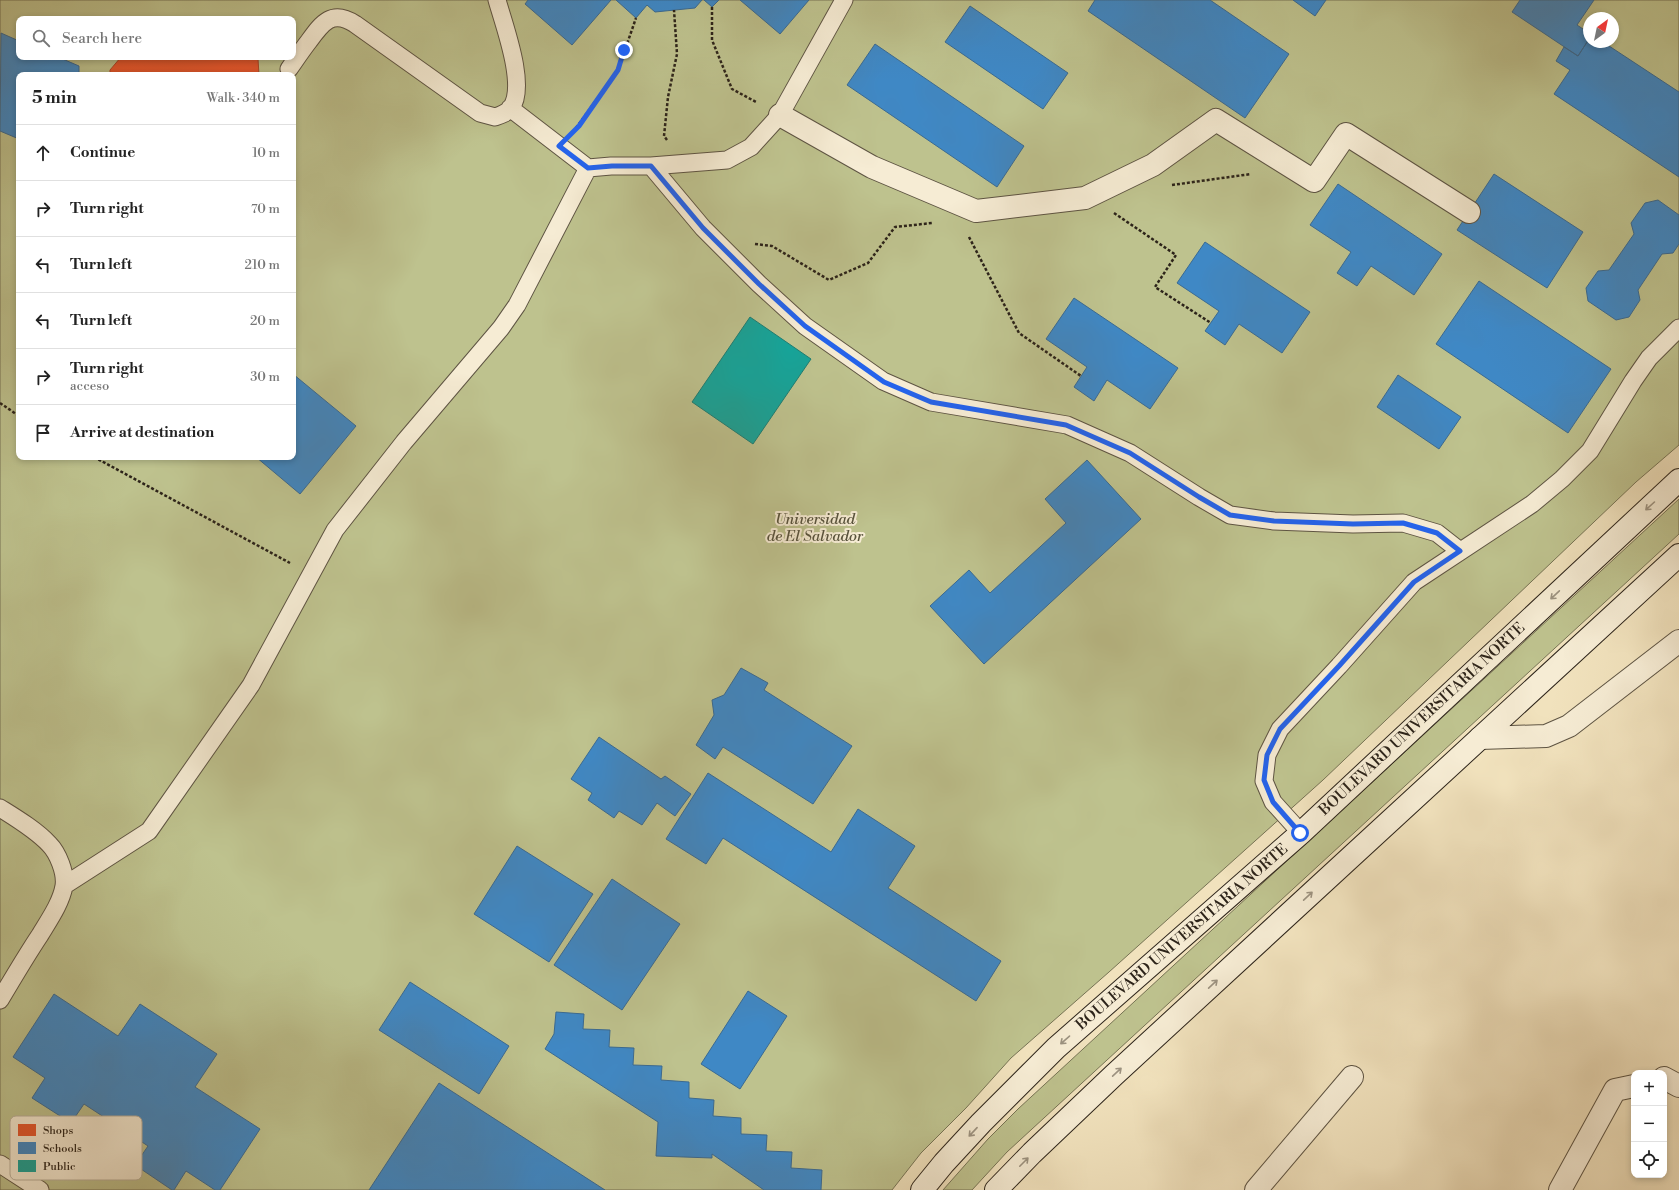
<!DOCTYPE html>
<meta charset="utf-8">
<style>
:root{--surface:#fff;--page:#f6f6f6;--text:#222;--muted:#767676;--line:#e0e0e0}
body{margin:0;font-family:"Libre Bodoni",serif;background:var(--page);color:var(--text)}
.controls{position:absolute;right:12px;bottom:12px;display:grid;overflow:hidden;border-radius:8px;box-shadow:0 2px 6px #0003}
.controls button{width:36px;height:36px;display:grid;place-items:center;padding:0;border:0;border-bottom:1px solid var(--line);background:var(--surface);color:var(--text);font:20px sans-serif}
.compass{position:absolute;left:1583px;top:12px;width:36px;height:36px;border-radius:50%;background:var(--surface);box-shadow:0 2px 6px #0003;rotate:33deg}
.stop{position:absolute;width:12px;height:12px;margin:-9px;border:3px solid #2563eb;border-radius:50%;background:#fff}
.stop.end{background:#2563eb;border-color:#fff;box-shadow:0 1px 4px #0008}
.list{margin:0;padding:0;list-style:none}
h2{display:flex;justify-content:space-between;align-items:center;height:52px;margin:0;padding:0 16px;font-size:17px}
h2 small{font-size:13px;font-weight:400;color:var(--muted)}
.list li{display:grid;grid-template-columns:26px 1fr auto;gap:12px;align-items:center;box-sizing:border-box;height:56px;padding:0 16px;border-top:1px solid var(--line)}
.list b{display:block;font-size:15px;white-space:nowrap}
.list p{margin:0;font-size:13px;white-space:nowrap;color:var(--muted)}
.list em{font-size:13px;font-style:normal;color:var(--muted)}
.icon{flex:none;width:22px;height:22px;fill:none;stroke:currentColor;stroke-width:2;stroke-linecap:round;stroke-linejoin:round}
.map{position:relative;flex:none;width:1679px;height:1190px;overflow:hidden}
.search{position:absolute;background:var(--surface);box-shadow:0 2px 6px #0003;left:16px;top:16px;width:280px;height:44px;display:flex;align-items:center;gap:10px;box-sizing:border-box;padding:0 14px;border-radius:8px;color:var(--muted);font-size:15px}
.panel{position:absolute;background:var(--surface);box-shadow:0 2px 6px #0003;left:16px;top:72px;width:280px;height:388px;border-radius:8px}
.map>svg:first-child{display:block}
.green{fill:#bec28e;stroke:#767354;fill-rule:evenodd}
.shops{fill:#e4572e;stroke:#ad4828}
.schools{fill:#3f88c5;stroke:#3a6a92}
.public{fill:#17a398;stroke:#1e7d72}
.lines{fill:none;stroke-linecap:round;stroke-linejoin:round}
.lane-casing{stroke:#5e5443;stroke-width:19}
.street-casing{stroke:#5e5443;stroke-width:24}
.secondary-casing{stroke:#2d241a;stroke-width:24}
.path{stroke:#2d241a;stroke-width:2.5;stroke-dasharray:3 2;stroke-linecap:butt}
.lane{stroke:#f6ecd4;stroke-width:17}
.street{stroke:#f6ecd4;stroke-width:22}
.secondary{stroke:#f6ecd4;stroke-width:22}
.oneway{stroke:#9c9280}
.route{stroke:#2563eb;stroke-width:5}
.labels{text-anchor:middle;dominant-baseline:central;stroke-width:4;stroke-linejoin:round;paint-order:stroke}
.park-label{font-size:15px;font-style:italic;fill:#58533d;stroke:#f6ecd4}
.street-label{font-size:15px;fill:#2d241a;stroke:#f6ecd4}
.key{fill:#f6ecd4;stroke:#bab09c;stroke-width:1}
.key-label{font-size:11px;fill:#2d241a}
</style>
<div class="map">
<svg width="1679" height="1190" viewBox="0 0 1679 1190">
<rect width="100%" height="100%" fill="#f1e2bd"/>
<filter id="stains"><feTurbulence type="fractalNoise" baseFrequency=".005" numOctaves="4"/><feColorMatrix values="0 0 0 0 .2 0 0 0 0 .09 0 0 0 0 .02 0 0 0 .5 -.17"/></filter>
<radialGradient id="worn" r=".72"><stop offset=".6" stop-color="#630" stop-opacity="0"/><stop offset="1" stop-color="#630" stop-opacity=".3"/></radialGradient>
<!-- green -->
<path class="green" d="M0,0H1679V445L1636,482L1323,780L1109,972L1011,1058L966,1108L921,1153L892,1190H0ZM1589,18H1613V42H1589ZM19,19H293V57H19ZM19,75H293V457H19Z
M1679,499V534L1007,1152L972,1190H943L988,1139L1018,1109Z"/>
<!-- shops -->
<path class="shops" d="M121,57H255L258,59L259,75H110V70Z"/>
<!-- schools -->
<path class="schools" d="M528,0H611L572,45L525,4Z
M616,0H702L695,8L655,12L647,5L636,18Z
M704,0H719L712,7Z
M740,0H809L780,34Z
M1095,0H1210L1289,54L1245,118L1088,11Z
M1293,0H1326L1315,16Z
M1520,0H1594L1577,25L1589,33V39L1578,56L1512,12Z
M970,6L1068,73L1043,109L945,42Z
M1,33L19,41V57H58L79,66V75H19V139L0,131Z
M1589,39V42H1603L1679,92V177L1554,94L1570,70L1556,61L1564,47L1578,56Z
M875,44L1024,146L997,187L847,85Z
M1494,174L1583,232L1547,288L1457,230Z
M1338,184L1442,254L1414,295L1371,266L1357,286L1337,273L1351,252L1310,225Z
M1658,200L1679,215V244L1673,253L1662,254L1638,290L1640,300L1629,317L1616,320L1588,301L1586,288L1598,271L1609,270L1634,234L1631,223L1645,203Z
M1205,242L1310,312L1282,353L1239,324L1225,345L1205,331L1219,311L1177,283Z
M1479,281L1611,369L1568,433L1436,344Z
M1074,298L1178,368L1150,409L1107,380L1094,401L1074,387L1087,367L1046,339Z
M293,374L356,426L300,494L256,457H293Z
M1398,375L1461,417L1439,449L1377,407Z
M1087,460L1141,519L984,664L930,606L969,570L990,593L1066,523L1045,499Z
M741,668L768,683L764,690L852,746L813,804L723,747L715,759L696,745L714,715L712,700L724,695Z
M599,737L661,779L665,776L691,794L675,816L657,803L642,825L619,811L614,818L588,800L592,793L571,779Z
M708,773L831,852L858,809L915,846L888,888L1001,961L976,1001L723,838L706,864L666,839Z
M517,846L593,894L549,962L474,914Z
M612,879L680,924L622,1010L554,965Z
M410,982L509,1046L479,1094L379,1030Z
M748,991L787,1016L740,1089L701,1064Z
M54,994L118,1036L140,1004L217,1054L195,1087L260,1129L220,1190H215L186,1171L174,1190H172L135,1165L148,1146L84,1104L71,1123L32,1098L45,1078L13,1057Z
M556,1012L584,1014L583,1029L610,1030L609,1047L634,1048L633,1065L662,1066L661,1080L689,1082V1098L714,1100L713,1116L741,1118V1134L767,1135L766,1151L792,1152L791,1168L822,1170L821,1190H764L712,1154V1158L656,1156L658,1122L545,1049L554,1034Z
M439,1083L605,1190H369Z"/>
<!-- public -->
<path class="public" d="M750,317L811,359L753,444L692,402Z"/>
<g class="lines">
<!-- lane casing -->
<g class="lane-casing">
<path id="lane" d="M289,69C296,59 302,50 309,41C322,23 332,9 355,24L480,113L495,117C501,115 507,113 511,108C527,86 504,25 497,0
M510,108L588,168L611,166H651L727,160L751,147L780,115L844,0
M651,166L703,228L759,284L805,326L883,381L931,402L1067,425L1130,453L1199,497L1230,515L1274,521L1353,524L1403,523L1437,533L1460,551
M0,808C16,818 36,830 49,844C58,853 66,873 64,886C61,903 49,920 40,935C26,956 13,978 0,1000
M1301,833L1273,802L1264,781L1267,755L1280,729L1339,666L1414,582L1532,504L1562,479L1590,451L1633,381L1649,358L1679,328
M65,885L149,831L251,685L335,530L404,442L501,328L517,305L588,168
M0,1164L40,1190"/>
</g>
<!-- street casing -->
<g class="street-casing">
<path id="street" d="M780,115L872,167L976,211L1085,198L1153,165L1216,120L1314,181L1346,134L1469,212
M1480,738L1546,736L1569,726L1679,641
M1664,1078L1679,1086
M1256,1190L1352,1077
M1560,1190L1615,1090L1634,1086"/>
</g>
<!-- secondary casing -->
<g class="secondary-casing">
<path id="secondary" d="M922,1190L944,1163L981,1123L1056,1048L1301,833L1679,480
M996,1190L1032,1153L1114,1075L1679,555"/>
</g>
<!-- path -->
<path class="path" d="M712,7V40L732,89L756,102
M576,128L618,70L636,18
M667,140L664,136L668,97L677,54L674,10
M1172,185L1251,174
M1114,213L1176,255L1155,287L1211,323
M969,237L1019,333L1081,376
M755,244L772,246L829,280L868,263L895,227L932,223
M0,403L19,416
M94,457L290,563"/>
<!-- lane -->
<use href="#lane" class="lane"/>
<!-- street -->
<use href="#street" class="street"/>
<!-- secondary -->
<use href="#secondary" class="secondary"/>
</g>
<!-- one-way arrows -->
<defs><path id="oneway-shaft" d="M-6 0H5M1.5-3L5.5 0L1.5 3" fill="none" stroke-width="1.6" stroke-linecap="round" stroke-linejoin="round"/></defs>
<g class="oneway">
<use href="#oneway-shaft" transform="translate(1650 506) rotate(138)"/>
<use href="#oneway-shaft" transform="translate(1555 595) rotate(137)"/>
<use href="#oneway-shaft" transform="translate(1308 896) rotate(-43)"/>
<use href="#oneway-shaft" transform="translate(1213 984) rotate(-43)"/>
<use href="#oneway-shaft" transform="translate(1065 1040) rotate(139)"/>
<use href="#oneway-shaft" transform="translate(1117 1072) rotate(-43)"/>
<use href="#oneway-shaft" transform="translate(973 1132) rotate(133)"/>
<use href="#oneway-shaft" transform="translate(1024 1162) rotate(-45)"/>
</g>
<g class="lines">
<!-- route -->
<path class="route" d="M624,50L618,70L579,126L559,146L588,168L612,166H651L703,228L759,284L805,326L884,382L931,402L1066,425L1130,453L1199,497L1230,515L1274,521L1353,524L1403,523L1437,533L1460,551L1414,582L1339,666L1280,729L1267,755L1264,780L1273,802L1300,833"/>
</g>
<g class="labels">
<!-- park labels -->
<g class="park-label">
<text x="815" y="519">Universidad<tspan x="815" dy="17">de El Salvador</tspan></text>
</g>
<!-- street labels -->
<g class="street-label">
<text transform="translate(1422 719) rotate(-43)">BOULEVARD UNIVERSITARIA NORTE</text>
<text transform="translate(1182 937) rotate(-41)">BOULEVARD UNIVERSITARIA NORTE</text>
</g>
</g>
<!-- legend -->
<rect x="10" y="1116" width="132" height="64" rx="6" class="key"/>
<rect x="18" y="1124" width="18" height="12" fill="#e4572e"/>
<rect x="18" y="1142" width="18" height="12" fill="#3f88c5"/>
<rect x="18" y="1160" width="18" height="12" fill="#17a398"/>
<g class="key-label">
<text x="43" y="1134">Shops</text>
<text x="43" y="1152">Schools</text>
<text x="43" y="1170">Public</text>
</g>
<rect width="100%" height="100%" filter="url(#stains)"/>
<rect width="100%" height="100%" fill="url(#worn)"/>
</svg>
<div class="controls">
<button>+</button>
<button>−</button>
<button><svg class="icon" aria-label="locate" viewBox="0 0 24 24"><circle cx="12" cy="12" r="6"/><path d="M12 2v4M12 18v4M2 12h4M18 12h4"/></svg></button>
</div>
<svg class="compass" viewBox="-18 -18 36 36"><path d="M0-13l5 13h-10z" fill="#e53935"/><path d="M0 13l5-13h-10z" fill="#767676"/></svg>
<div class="stop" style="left:1300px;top:833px"></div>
<div class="stop end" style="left:624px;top:50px"></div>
<div class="search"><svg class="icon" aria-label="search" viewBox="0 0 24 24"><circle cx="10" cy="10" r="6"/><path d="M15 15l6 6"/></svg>Search here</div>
<section class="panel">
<h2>5 min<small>Walk · 340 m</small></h2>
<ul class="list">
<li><svg class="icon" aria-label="ahead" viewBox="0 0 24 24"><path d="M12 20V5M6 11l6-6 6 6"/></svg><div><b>Continue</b></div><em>10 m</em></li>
<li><svg class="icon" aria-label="right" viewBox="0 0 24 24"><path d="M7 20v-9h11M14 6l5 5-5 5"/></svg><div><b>Turn right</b></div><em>70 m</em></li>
<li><svg class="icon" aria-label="left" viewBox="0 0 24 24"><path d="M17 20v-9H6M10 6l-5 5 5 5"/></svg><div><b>Turn left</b></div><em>210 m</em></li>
<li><svg class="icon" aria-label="left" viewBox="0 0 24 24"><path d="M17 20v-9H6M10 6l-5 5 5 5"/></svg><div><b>Turn left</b></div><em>20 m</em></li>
<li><svg class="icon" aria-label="right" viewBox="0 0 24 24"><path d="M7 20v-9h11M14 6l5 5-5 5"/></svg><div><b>Turn right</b><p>acceso</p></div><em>30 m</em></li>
<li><svg class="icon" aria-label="arrive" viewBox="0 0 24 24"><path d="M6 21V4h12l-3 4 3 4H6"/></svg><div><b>Arrive at destination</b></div></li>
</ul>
</section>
</div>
